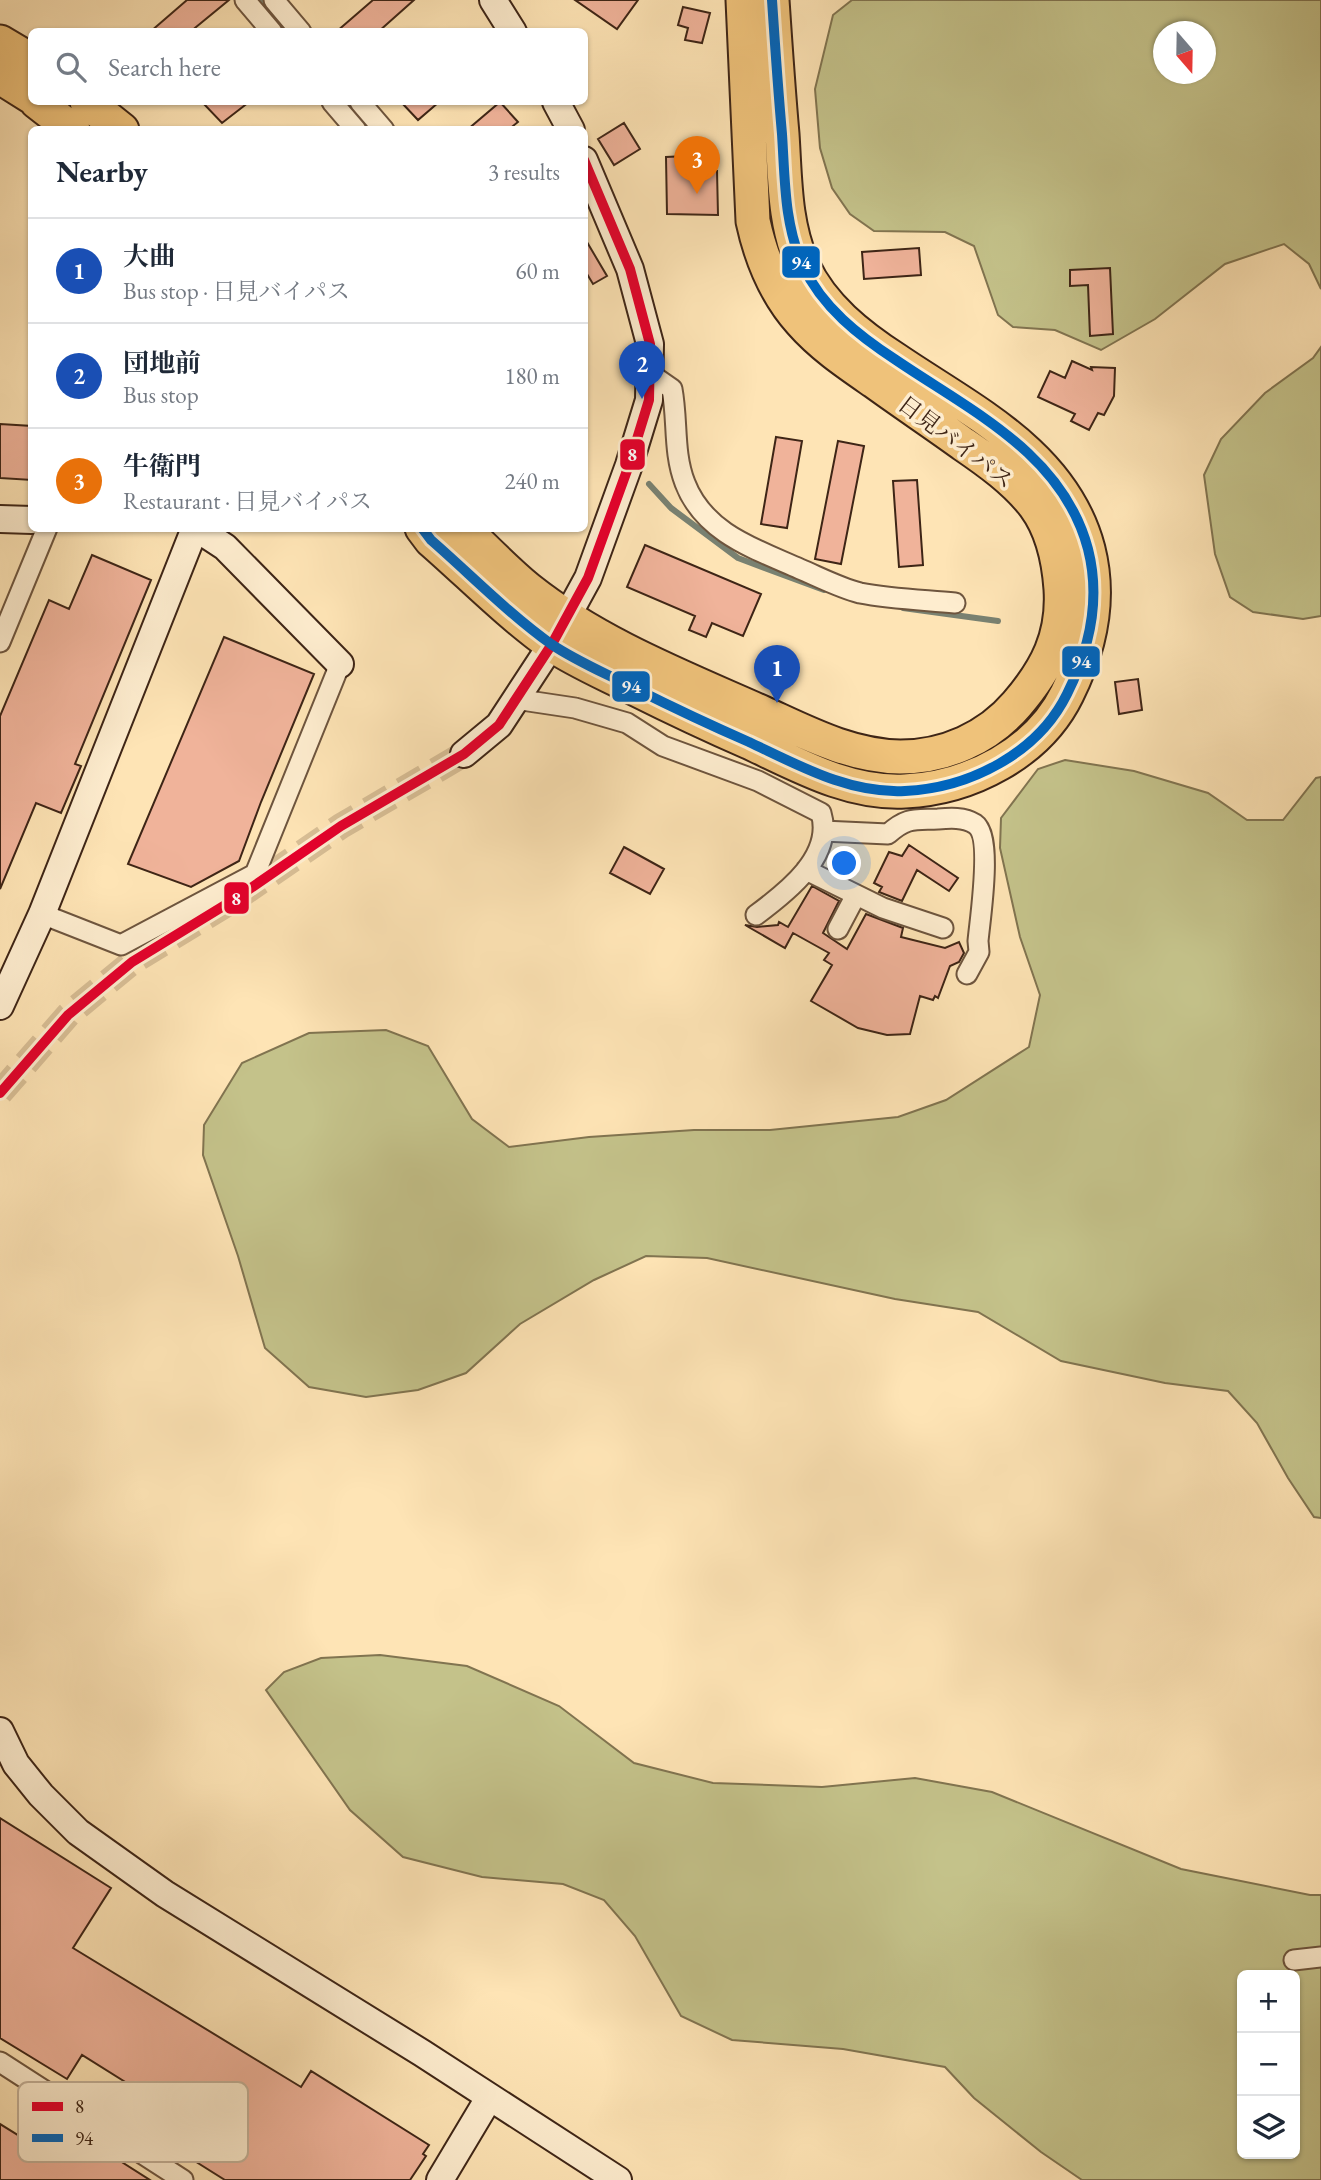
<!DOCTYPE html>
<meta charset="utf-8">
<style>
:root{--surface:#fff;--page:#f6f6f7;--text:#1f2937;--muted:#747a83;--line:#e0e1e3;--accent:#ea580c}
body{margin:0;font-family:"EB Garamond","Noto Serif JP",serif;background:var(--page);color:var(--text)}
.controls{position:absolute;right:21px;bottom:21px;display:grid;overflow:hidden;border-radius:10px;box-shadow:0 2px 5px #0004}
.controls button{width:63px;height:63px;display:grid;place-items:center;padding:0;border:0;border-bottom:2px solid var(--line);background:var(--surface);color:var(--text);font:35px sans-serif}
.compass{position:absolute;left:1153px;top:21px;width:63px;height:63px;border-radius:50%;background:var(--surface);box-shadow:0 2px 5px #0004;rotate:160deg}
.you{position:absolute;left:845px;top:864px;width:24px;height:24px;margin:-18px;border:5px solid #fff;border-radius:50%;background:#1a73e8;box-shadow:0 0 0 10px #1a73e833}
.badge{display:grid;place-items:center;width:46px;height:46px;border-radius:50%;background:var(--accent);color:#fff;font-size:23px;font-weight:700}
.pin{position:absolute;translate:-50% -58px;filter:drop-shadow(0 2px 4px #0008)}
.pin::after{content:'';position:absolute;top:37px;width:24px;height:21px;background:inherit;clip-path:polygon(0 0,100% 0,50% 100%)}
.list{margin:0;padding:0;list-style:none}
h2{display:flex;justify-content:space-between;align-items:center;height:91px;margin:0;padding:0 28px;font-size:30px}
h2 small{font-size:23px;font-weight:400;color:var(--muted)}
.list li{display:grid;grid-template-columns:46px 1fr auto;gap:21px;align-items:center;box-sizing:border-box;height:105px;padding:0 28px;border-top:2px solid var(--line)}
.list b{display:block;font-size:26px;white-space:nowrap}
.list p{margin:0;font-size:23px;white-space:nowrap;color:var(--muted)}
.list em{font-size:23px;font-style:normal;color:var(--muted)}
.icon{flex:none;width:38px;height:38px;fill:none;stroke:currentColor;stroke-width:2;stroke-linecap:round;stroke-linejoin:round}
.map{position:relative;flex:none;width:1321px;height:2180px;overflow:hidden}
.search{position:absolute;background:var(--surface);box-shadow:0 2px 5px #0004;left:28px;top:28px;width:560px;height:77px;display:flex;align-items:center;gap:18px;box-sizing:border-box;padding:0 24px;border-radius:10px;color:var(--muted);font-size:26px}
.panel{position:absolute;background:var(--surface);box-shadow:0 2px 5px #0004;left:28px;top:126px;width:560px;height:406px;border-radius:10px}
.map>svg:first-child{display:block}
.green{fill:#c4c28a;stroke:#817450;stroke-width:2;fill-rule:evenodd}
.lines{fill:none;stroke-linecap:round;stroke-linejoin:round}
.stream{stroke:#798171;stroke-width:6}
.building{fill:#f0b39a;stroke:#3e2516;stroke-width:2}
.secondary-tunnel{stroke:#d8be95;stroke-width:26;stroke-dasharray:26 13;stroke-linecap:butt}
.street-casing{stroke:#6e553e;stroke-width:23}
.secondary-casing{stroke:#3e2516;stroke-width:30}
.highway-casing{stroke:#3e2516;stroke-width:37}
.street{stroke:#feedcf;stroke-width:19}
.secondary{stroke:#feedcf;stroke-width:26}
.highway{stroke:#efc27a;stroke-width:33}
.bus-1-casing{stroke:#feedcf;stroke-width:16}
.bus-2-casing{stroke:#feedcf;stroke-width:16}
.bus-1{stroke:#e4002b;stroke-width:10}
.bus-2{stroke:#0065bd;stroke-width:10}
.labels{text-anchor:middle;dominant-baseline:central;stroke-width:7;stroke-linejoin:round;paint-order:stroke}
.street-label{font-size:23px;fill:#3e2516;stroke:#feedcf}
.key{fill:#feedcf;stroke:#c4b198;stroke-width:2}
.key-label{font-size:19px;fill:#3e2516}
.line-badge{stroke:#feedcf;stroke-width:2.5}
.badge-label{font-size:19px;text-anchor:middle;font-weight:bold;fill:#fff}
</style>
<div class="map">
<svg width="1321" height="2180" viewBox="0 0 1321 2180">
<rect width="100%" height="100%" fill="#fee4b5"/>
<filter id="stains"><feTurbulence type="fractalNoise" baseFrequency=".00286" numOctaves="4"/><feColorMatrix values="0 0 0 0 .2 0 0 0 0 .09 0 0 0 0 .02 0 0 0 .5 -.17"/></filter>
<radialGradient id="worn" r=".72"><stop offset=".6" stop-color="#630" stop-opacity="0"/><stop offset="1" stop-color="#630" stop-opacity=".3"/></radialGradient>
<!-- green -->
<path class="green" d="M852,0H1321V289L1309,264L1284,244L1225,264L1155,319L1101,350L1055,330L1013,327L998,315L974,246L945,232L874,231L850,214L832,188L820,148L815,89L833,15ZM1164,32H1206V74H1164Z
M1321,347V616L1303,619L1253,612L1230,597L1215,554L1204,475L1221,439L1265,393L1313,358Z
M1065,760L1134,771L1208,793L1247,820H1283L1316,778L1321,777V1518L1314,1517L1288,1478L1257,1423L1228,1391L1165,1383L1061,1361L978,1312L895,1299L707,1258L646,1256L594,1280L520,1324L466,1373L418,1390L366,1397L309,1387L265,1348L238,1256L203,1155L204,1125L242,1063L309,1033L386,1030L428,1046L472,1119L509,1147L589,1137L694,1130H770L898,1117L946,1100L1029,1047L1040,995L1020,937L1000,848L1001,818L1038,769Z
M380,1655L467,1666L559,1706L634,1763L713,1783L822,1787L915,1778L992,1792L1181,1869L1310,1895H1321V2180H1082L1041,2152L974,2098L945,2067L843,2049L732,2040L681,2016L635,1936L604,1900L563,1884L482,1877L403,1857L350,1810L266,1690L284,1672L321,1658ZM1242,1975H1295V2154H1242Z"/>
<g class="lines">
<!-- stream -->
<path class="stream" d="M260,0L287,32
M346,102L370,130
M649,484L671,508L738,558L824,590
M903,608L998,621"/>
</g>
<!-- building -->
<path class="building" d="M187,0H229L190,32H150Z
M373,0H414L378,32H336Z
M575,0H638L617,29Z
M683,7L710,13L702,43L685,40L688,28L678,25Z
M202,102H249L222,123Z
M401,102H439L418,120Z
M500,102L518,122L508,130H467Z
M624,123L640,149L614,165L598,139Z
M708,155L710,171H717L718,215L667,214L666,157Z
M584,237L607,276L593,284L584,269Z
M919,248L921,275L864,279L862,252Z
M1110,268L1113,334L1090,336L1088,285L1070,286V270Z
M1072,361L1092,370L1091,367L1115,368L1114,396L1104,415L1098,413L1089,430L1071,421L1075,414L1038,397L1050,371L1065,378Z
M0,424L32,426V480L0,478Z
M776,437L802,441L787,528L761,524Z
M838,441L864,446L841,564L815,559Z
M917,480L923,565L899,567L893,481Z
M645,545L761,594L743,636L712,623L706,637L689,630L695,616L627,587Z
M92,555L151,580L75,764L81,766L61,813L36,803L0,889V716L49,600L69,609Z
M224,637L314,674L261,802L239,861L191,887L128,864Z
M1138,679L1142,710L1119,714L1115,682Z
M909,845L958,878L949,891L917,870L902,901L879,892L882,887L874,883L889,852L902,856Z
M624,847L664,869L650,894L610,873Z
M812,886L839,901L823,933L847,949L866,914L903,928L901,937L945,948L959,942L964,953L959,962L950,966L938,998L935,996L933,1000L920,996L910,1034L887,1035L858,1028L811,1001L832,965L824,960L829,953L793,933L785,948L745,925L757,927L778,925L779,922L788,927Z
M0,1818L111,1888L73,1948L301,2087L311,2071L429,2145L423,2154L426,2156L410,2180H225L158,2138L164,2128L136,2111L146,2095L82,2055L67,2079L0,2038Z
M43,2112L84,2138L150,2180H0V2124L26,2140Z"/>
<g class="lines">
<!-- secondary-tunnel -->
<path class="secondary-tunnel" d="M0,1093L68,1015L132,962L235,899L341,826L464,754"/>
<!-- street casing -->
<g class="street-casing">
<path id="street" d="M245,0L272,32
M274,0L301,32
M332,102L356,130
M360,102L384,130
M649,373L672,389C678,421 673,452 685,483C704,533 755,549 800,569C819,577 840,588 860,593C891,599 923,600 955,603
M0,642L47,528
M515,699L575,708L627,723L663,746L758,781L821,813C834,856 787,892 756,915
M823,831L888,834C907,817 914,820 938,819C950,818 964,817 975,824C993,836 980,919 978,941L979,952L967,974
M806,870L883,908L943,928
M42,914L121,945L255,874L340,664
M838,929L856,895
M1294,1960L1321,1957
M0,2062L183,2180"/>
</g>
<!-- secondary casing -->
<g class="secondary-casing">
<path id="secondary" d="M493,0L513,32
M556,102L571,130
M0,519L32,520
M196,528L225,547L340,664
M464,754L499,725L552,644L588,578L629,465L649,400L650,344L630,269L584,160
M0,1006L42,914L195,528
M0,1731L16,1764L41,1795L78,1832L165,1894L422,2053L618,2180
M440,2180L489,2098"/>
</g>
<!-- highway casing -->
<g class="highway-casing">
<path id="highway" d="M0,42L32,61
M0,77L32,97
M37,102L73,130
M87,102L122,130
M422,528L431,540C470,574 508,613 551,644C576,661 607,674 634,688C672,707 710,725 749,742C798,765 849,794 905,791C970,788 1038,753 1067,694C1090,648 1101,600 1088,549C1063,454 971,411 896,360C859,336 822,307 803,266C784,224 785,179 782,134C778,89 775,45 772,0
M463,528C484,548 505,570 528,589C597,644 682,677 763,713C807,733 850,756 900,757C945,757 988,738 1017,704C1047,669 1064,636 1061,589C1059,561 1052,529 1035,506C1016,481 988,461 963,444C934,423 904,403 875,382C849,364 822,346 801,322C775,293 761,258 753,221L743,0"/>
</g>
<!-- street -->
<use href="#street" class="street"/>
<!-- secondary -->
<use href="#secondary" class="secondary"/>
<!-- highway -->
<use href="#highway" class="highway"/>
<!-- bus-1 casing -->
<g class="bus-1-casing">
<path id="bus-1" d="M0,1093L68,1015L132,962L235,899L341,826L464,754L499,725L552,644L588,578L629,465L649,400L650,344L630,269L584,160"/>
</g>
<!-- bus-2 casing -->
<g class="bus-2-casing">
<path id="bus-2" d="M422,528L431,540C470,574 508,613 551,644C576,661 607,674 634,688C672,707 710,725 749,742C798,765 849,794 905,791C970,788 1038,753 1067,694C1090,648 1101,600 1088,549C1063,454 971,411 896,360C859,336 822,307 803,266C784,224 785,179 782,134C778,89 775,45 772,0"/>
</g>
<!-- bus-1 -->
<use href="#bus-1" class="bus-1"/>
<!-- bus-2 -->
<use href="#bus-2" class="bus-2"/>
</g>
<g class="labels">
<!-- street labels -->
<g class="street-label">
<text transform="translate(956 442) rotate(37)">日見バイパス</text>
</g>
</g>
<!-- legend -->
<rect x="18" y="2082" width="230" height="80" rx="10" class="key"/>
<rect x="32" y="2102" width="31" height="9" fill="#e4002b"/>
<rect x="32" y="2134" width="31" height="8" fill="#0065bd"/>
<g class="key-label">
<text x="75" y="2113">8</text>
<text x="75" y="2145">94</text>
</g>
<g class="line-badge">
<rect x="781" y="245" width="40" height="34" rx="7" fill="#0065bd"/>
<rect x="619" y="438" width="27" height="33" rx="7" fill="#e4002b"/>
<rect x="1061" y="645" width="40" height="33" rx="7" fill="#0065bd"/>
<rect x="611" y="670" width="40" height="33" rx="7" fill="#0065bd"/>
<rect x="223" y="881" width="27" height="34" rx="7" fill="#e4002b"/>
</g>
<g class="badge-label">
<text x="801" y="269">94</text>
<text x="632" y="461">8</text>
<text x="1081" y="668">94</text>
<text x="631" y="693">94</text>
<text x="236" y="905">8</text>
</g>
<rect width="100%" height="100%" filter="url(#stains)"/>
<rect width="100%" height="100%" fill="url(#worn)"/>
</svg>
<div class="controls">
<button>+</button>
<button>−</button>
<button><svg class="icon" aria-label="layers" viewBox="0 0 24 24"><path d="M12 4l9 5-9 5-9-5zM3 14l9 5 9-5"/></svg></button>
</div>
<svg class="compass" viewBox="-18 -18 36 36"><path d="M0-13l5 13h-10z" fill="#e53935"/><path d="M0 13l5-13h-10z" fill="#747a83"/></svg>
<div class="you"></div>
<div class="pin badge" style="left:777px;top:703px;background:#1a4fb4">1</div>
<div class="pin badge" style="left:642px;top:399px;background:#1a4fb4">2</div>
<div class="pin badge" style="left:697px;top:194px;background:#e8710a">3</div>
<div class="search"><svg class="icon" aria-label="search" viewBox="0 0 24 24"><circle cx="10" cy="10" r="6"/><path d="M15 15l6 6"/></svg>Search here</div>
<section class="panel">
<h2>Nearby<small>3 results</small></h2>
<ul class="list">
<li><span class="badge" style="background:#1a4fb4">1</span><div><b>大曲</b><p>Bus stop · 日見バイパス</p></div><em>60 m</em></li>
<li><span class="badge" style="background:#1a4fb4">2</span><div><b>団地前</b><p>Bus stop</p></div><em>180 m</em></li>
<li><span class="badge" style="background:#e8710a">3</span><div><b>牛衛門</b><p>Restaurant · 日見バイパス</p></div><em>240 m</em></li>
</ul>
</section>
</div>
